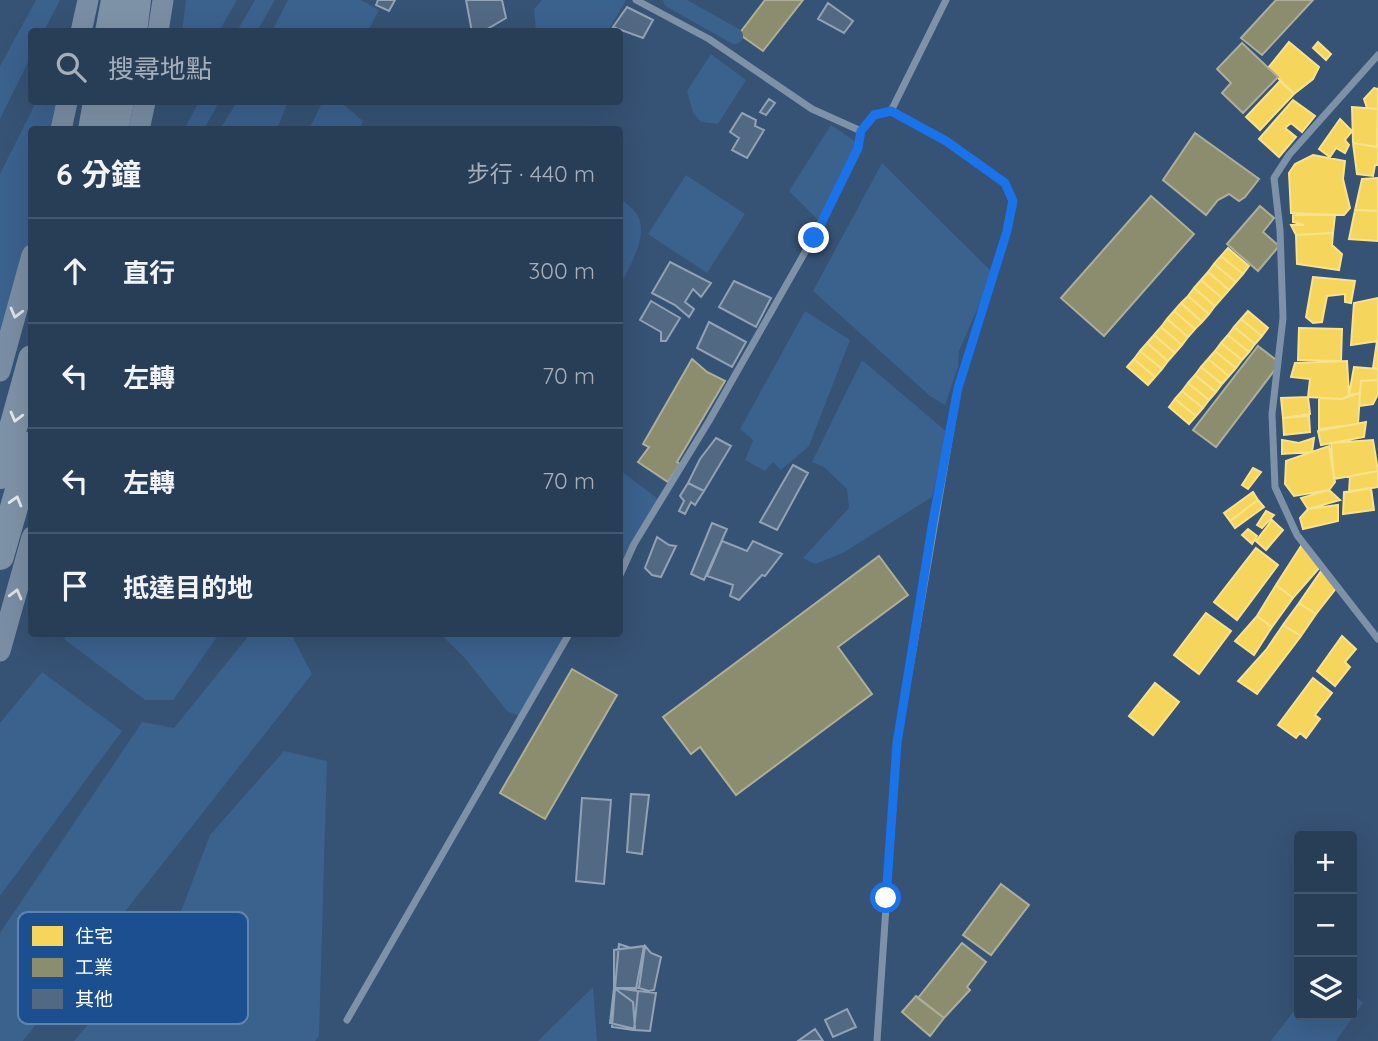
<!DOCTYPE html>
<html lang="zh-TW">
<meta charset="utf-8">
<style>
:root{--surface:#283e57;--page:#344961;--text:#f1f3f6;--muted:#a5aeba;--line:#44576d}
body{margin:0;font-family:Quicksand,"Noto Sans TC",sans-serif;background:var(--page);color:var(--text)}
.controls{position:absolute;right:21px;bottom:21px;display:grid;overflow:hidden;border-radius:7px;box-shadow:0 7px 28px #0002}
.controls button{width:63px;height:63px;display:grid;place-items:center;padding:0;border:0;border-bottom:2px solid var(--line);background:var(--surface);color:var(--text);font:35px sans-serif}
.stop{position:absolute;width:21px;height:21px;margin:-16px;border:5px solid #1a73e8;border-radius:50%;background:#fff}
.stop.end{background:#1a73e8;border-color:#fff;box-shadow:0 2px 7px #0008}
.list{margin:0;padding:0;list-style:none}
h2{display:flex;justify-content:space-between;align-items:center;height:91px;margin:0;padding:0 28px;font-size:30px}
h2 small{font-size:23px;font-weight:400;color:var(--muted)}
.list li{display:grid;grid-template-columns:46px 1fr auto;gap:21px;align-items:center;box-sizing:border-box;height:105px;padding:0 28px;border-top:2px solid var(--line)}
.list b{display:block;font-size:26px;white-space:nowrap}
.list em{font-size:23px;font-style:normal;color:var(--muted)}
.icon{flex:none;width:38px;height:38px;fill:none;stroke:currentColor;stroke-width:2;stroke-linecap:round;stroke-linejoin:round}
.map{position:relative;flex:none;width:1378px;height:1041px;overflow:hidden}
.search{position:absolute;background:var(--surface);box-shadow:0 7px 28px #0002;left:28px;top:28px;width:595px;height:77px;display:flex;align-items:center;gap:18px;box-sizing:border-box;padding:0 24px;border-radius:7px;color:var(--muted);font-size:26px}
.panel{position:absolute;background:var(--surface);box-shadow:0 7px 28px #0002;left:28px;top:126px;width:595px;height:511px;border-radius:7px}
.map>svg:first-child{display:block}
.water{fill:#3b618d}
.homes{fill:#f6d55c;stroke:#f9e28d;stroke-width:2}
.industry{fill:#8c8c6e;stroke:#aeae9a;stroke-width:2}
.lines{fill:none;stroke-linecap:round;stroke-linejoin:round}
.canal{stroke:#3b618d;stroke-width:16}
.building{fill:#526984;stroke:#92a2b6;stroke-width:2}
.lane{stroke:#7d92a8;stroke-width:7}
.secondary{stroke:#798da4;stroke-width:21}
.highway{stroke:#7e92a7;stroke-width:28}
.oneway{stroke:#dee2e8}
.oneway2{stroke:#e5e9ed}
.route{stroke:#1a73e8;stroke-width:9}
.key{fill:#1b4f8f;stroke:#5f84b1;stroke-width:2}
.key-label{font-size:19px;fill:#fff}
</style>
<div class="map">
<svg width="1378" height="1041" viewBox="0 0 1378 1041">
<rect width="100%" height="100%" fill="#365274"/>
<!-- water -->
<path class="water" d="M36,0H60L44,31L32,32L31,56L0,119V66Z
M186,0H237L219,31H182Z
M255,0H275L257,31H237Z
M288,0H361L379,10L368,31H272Z
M542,0H626L608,31H536L534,9Z
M711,54L746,80L718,124L701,122L693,113L687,91Z
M36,102H70L62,129L32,130L31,235L0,346V174Z
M199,102H219L204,129H184Z
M237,102H288L277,129H220Z
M343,104L363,121L359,129H309L321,105Z
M831,125L859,144L820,222L789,191Z
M882,163L993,273L959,351L958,367L945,405L930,396L813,291Z
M686,175L745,214L707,273L648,234Z
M620,198C625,203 632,207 636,213C651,233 629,267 620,286Z
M805,311L850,340L809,446L781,470L773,462L765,471L745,460L753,440L740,429Z
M862,360L947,432L932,497L843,553L815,564L803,558L849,508L847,489L824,467L812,462Z
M620,470L658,499L620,566Z
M67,634H219L173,700H145L64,639Z
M250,634H291L312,674L23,1041H0V933L142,722L174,728Z
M440,634H572L524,718L507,711L464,657Z
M42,672L122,731L0,896V723Z
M284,751L327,761L319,1036L315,1041H74L180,914L210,835Z
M593,987L597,1041H538Z
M1352,993L1363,1003L1336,1041H1271L1299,1004V1015H1352Z"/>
<!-- homes -->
<path class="homes" d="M1289,42L1319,67L1313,79L1294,94L1268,68Z
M1318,42L1331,54L1326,60L1313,48Z
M1280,81L1294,94L1260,130L1246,117Z
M1374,88L1378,89V109L1367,108L1364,99Z
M1293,100L1315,116L1302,132L1291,123L1285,128L1296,137L1279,157L1259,139Z
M1352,107L1378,109L1377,147L1353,143Z
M1340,119L1352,131L1345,140L1349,145L1345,153L1336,148L1330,157L1319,149Z
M1353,143L1377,147L1378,144V165H1375L1373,176L1357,174Z
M1313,155L1345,161L1343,179L1350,208L1344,215L1291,213L1289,173L1295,164Z
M1378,178V211L1355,210L1362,179Z
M1355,210L1378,211V241L1349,239Z
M1293,215H1335L1333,233L1296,235L1291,225H1304L1293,222Z
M1333,233L1332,245L1342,254L1339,270L1297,264L1296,235Z
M1228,248L1249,266L1243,274L1221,256Z
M1221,256L1243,274L1236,282L1214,264Z
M1214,264L1236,282L1229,290L1208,272Z
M1208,272L1229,290L1222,298L1201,280Z
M1313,277L1355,281L1351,303L1345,302V294L1327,296L1322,322L1313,323L1306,317Z
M1201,280L1222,298L1215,306L1194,288Z
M1194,288L1215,306L1209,314L1188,296Z
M1188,296L1209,314L1202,322L1181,303Z
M1378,298V341L1351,345L1354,303Z
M1181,303L1202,322L1195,329L1174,311Z
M1174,311L1195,329L1188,337L1167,319Z
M1248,311L1268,328L1262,336L1241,319Z
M1167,319L1188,337L1182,345L1161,327Z
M1241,319L1262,336L1255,344L1234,327Z
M1161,327L1182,345L1175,353L1154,335Z
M1234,327L1255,344L1249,352L1228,335Z
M1299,328L1342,329L1341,361L1298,360Z
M1154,335L1175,353L1168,361L1147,343Z
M1228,335L1249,352L1242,360L1221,343Z
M1377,341L1378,342V369L1373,368Z
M1147,343L1168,361L1162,369L1140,351Z
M1221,343L1242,360L1236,368L1215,351Z
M1140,351L1162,369L1155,377L1134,359Z
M1215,351L1236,368L1229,376L1208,359Z
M1134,359L1155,377L1148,385L1127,367Z
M1208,359L1229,376L1222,384L1201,367Z
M1347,361L1349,395L1342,399L1308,397L1310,379L1291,377L1295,363Z
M1201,367L1222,384L1216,392L1195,375Z
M1354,367L1378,369V380L1361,381L1360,393L1349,395Z
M1195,375L1216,392L1209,400L1188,383Z
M1378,380V394L1373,404L1359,406L1361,381Z
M1188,383L1209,400L1203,408L1182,391Z
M1182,391L1203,408L1196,416L1175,399Z
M1360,393L1358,424L1319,429V398L1342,399Z
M1308,397L1310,414L1283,418L1281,398Z
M1175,399L1196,416L1189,424L1169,407Z
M1309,416L1310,432L1284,435L1283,418Z
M1366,422L1364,437L1321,445L1318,431Z
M1314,438L1312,452L1282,454V440L1299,443Z
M1373,440L1378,471L1334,479L1331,443Z
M1329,446L1335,482L1329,490L1294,496L1285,484L1286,461Z
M1253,468L1261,472L1248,489L1242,485Z
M1378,471V487L1349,492L1350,476Z
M1371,488L1374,510L1343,514L1344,492Z
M1329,490L1340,500L1308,509L1301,498Z
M1253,492L1258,500L1230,521L1224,513Z
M1258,500L1264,507L1235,528L1230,521Z
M1338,505V521L1303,529L1300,518L1308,509Z
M1266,511L1274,515L1262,528L1257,525Z
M1272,520L1283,530L1266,550L1256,541Z
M1248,529L1257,536L1252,544L1242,535Z
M1303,543L1321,566L1293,598L1276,585Z
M1256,548L1278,565L1237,620L1214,602Z
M1321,571L1337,587L1316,614L1299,603Z
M1276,585L1293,598L1272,627L1257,616Z
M1299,603L1316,614L1301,636L1283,625Z
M1206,613L1231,631L1199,674L1174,655Z
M1257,616L1272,627L1254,655L1235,641Z
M1283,625L1301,636L1257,694L1238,681L1266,650Z
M1342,636L1356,649L1345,662L1350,667L1335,686L1317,671Z
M1313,678L1332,693L1315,715L1320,719L1306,738L1300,733L1296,738L1278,725Z
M1155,683L1179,702L1153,735L1129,716Z"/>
<!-- industry -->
<path class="industry" d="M765,0H803L763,51L739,34Z
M1276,0H1313L1262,55L1241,38Z
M1242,43L1278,77L1243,113L1222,93L1231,83L1217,69Z
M1195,133L1259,179L1245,197L1239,201L1229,194L1218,200L1206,215L1163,180Z
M1151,196L1194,234L1104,336L1061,298Z
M1260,206L1274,218L1263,232L1279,246L1258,271L1227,244Z
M1258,346L1280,363L1216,447L1193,430Z
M692,359L707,372L725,381L677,462L680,464L668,482L638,462L649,447L643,444Z
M879,556L908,595L838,647L872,694L736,795L700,747L691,754L663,717Z
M572,669L617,695L545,819L500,793Z
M1001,884L1029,905L991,955L963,935Z
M962,943L986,962L967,987L970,990L944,1018L918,998Z
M916,996L944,1018L930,1036L902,1012Z"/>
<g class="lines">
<!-- canal -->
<path class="canal" d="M671,0L735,36"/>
</g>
<!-- building -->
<path class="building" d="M378,0H395L389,11L376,5Z
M466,0H502L506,18L482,32H472Z
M828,3L853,21L844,33L818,19Z
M627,7L653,20L643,38L613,27Z
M769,99L775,103L766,115L760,112Z
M742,113L756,120L755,126L764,130L747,158L732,150L739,138L730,132Z
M670,262L711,283L701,297L693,289L685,302L694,309L689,317L675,305L652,293Z
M734,281L771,298L756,327L719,307Z
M651,301L680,318L666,341H661V332L640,320Z
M709,322L746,342L732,367L697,348Z
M716,438L731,446L704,491L688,483L700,459Z
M793,465L808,473L777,530L760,522Z
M688,483L704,491L695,505L691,502L685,514L679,511L684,501L680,496Z
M712,523L727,529L704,580L691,574Z
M657,537L669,545L676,546L661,577L652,575L645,568Z
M722,541L747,551L753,541L782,554L765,576L762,575L739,600L730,596L733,585L707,576Z
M631,794L649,795L642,854L627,852Z
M582,798L611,800L604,884L576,881Z
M619,944L631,948L645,946L639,988H615Z
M644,946L636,989L614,988V950Z
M645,946L651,953L661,957L654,990L649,991L639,988Z
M614,988L633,1002L635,1029L610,1023Z
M615,988L638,991L634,1030L612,1027Z
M638,991L656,993L650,1031L634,1030Z
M847,1009L856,1027L833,1037L825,1020Z
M815,1029L823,1041H798Z"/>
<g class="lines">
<!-- lane -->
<path class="lane" d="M636,0L709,39L812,109L861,131
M1378,55L1289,155L1274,178L1280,230L1283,318L1272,414L1275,487L1297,535L1378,639
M891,111L946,0
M620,575L634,544L709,421L813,238L858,148L861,131L874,115L891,111L946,141L1005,183L1012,201L1007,231L958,388L897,743L877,1041
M347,1020L569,634"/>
<!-- secondary -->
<path class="secondary" d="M81,32L88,0
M158,32L163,0
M61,130L67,102
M139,130L145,102
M0,371L32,255
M0,651L32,537"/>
<!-- highway -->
<path class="highway" d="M109,32L115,0
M133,32L137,0
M92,130L97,102
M114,130L120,102
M0,475L32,359
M0,556L32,445"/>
</g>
<!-- one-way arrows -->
<defs><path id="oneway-chevron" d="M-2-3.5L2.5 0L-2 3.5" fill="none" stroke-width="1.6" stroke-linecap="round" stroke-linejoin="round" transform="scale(1.75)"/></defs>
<g class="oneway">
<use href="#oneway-chevron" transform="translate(16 313) rotate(105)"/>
<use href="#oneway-chevron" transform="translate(16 594) rotate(-75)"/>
</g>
<g class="oneway2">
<use href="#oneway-chevron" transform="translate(16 417) rotate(105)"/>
<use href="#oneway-chevron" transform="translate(16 501) rotate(-74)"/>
</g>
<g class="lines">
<!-- route -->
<path class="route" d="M814,238L858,148L861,131L874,115L891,111L946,141L1005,183L1013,201L1007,231L958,388L933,521L897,743L886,898"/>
</g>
<!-- legend -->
<rect x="18" y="912" width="230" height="112" rx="10" class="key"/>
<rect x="32" y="926" width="31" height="20" fill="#f6d55c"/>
<rect x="32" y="958" width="31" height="19" fill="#8c8c6e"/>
<rect x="32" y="989" width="31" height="20" fill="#526984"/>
<g class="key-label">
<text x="75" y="943">住宅</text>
<text x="75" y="974">工業</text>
<text x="75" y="1006">其他</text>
</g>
</svg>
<div class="controls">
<button>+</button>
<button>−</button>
<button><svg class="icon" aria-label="layers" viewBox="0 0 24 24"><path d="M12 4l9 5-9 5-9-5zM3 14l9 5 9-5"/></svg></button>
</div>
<div class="stop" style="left:886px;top:898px"></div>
<div class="stop end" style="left:814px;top:238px"></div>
<div class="search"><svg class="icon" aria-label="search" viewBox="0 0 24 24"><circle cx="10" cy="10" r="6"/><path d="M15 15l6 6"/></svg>搜尋地點</div>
<section class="panel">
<h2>6 分鐘<small>步行 · 440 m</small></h2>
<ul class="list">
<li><svg class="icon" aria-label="ahead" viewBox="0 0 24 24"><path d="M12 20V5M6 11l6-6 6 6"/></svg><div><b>直行</b></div><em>300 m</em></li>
<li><svg class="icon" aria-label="left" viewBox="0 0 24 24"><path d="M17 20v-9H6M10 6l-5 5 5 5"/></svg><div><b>左轉</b></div><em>70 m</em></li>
<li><svg class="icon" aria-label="left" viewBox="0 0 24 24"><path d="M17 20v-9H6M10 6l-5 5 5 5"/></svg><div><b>左轉</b></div><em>70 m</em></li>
<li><svg class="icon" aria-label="arrive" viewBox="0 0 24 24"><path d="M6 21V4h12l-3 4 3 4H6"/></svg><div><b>抵達目的地</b></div></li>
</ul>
</section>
</div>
